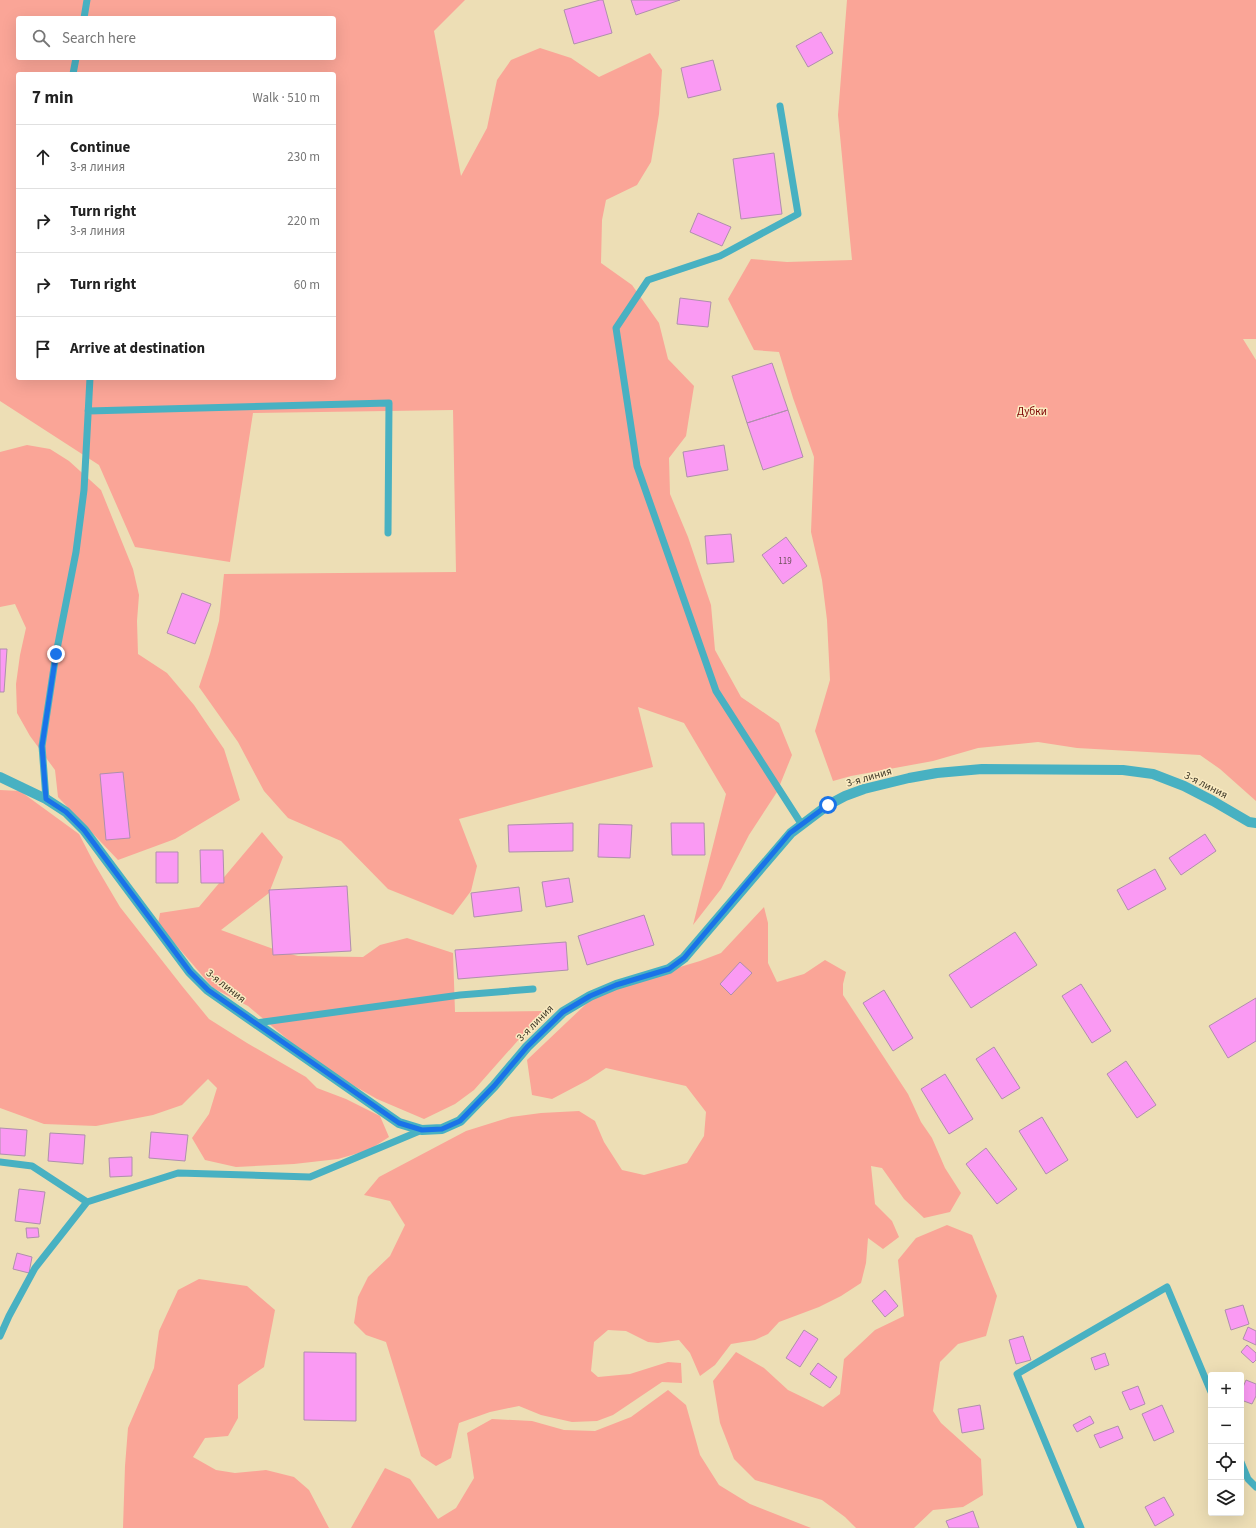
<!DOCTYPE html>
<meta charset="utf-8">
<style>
:root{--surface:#fff;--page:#f2f2f2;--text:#222;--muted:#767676;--line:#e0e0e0}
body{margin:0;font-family:"Source Sans 3",sans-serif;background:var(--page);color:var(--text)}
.controls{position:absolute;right:12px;bottom:12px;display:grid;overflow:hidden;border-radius:4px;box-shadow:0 4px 16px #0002}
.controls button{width:36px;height:36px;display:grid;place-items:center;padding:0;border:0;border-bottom:1px solid var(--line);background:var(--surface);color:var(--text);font:20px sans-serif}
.stop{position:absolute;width:12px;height:12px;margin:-9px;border:3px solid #1a73e8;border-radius:50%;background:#fff}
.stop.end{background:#1a73e8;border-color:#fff;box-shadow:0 1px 4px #0008}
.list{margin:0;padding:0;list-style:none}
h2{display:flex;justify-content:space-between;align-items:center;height:52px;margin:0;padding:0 16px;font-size:17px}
h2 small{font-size:13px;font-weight:400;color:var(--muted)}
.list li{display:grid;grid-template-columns:26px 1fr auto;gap:12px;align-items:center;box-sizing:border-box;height:64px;padding:0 16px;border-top:1px solid var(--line)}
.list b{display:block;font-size:15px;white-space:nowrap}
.list p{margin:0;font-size:13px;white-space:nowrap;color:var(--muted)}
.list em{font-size:13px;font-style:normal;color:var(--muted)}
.icon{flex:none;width:22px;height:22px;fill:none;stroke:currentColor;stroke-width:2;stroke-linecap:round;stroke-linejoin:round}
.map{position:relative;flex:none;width:1256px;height:1528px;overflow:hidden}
.search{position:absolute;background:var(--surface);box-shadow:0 4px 16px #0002;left:16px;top:16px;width:320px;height:44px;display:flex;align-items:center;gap:10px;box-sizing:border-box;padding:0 14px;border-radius:4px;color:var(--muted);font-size:15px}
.panel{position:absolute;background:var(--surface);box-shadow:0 4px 16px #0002;left:16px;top:72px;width:320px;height:308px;border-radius:4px}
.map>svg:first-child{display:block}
.green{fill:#faa597;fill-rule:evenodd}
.building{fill:#fa9af3;stroke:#af8fac}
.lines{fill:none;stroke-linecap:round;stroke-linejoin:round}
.lane{stroke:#48b1c2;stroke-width:7}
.street{stroke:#48b1c2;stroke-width:10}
.route{stroke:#1a73e8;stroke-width:5}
.labels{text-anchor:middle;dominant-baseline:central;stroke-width:3;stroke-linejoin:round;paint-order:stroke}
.number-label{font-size:9px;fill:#6e525c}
.park-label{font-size:11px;fill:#7b0000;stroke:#faebc2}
.street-label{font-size:11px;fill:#403a29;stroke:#faebc2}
</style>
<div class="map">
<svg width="1256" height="1528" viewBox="0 0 1256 1528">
<rect width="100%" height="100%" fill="#eddeb5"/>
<!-- green -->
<path class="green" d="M0,0H465L434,31L461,176L487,128L497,80L511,60L540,48L571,58L599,77L650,53L662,70L659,114L651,162L637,185L606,200L602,220L601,263L632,285L659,323L668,359L694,386L686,436L669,458L670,494L688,537L711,605L715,650L741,697L779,723L792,755L777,792L749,835L721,889L693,925L726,794L684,723L638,707L653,767L459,819L477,866L471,891L453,915L388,889L341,841L288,818L264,791L238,742L199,687L210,654L219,621L224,574L456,572L453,410L253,413L230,562L135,547L99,465L0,401ZM18,18H334V58H18ZM18,74H334V378H18Z
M847,0H1256V339H1243L1256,360V801L1220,769L1200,755L1077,748L1038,742L978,748L933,761L851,776L833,781L815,731L830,680L827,620L822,580L811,532L814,457L793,398L779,352L754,350L728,299L751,259L787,262L852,260L838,115Z
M27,445L50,449L69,461L101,490L133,569L139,595L137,621L138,654L167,673L194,705L224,749L240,800L175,839L118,860L58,797L55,770L30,736L17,713L16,684L20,655L26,628L15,604L0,607V452Z
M0,790L20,791L79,834L94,863L120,907L182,986L209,1019L247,1043L306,1077L317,1088L346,1099L380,1116L389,1137L369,1150L338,1159L294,1164L236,1167L205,1160L192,1138L209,1114L217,1088L208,1079L182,1105L153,1115L96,1126L44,1124L0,1108Z
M262,832L283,857L269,893L221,930L279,951L298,956L363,957L380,945L407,938L453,953L455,1012L544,1011L474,1090L455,1104L424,1119L377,1099L318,1065L248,1006L213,988L158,924L160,913L199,907Z
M764,907L768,923V963L777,982L804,974L825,960L846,972L843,984V995L908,1094L921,1122L932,1138L945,1168L961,1193L950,1212L924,1218L904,1199L882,1168L871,1166L875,1204L892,1221L899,1237L883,1249L868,1238L866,1263L861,1283L841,1296L819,1307L779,1322L768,1334L755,1340L731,1344L715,1365L700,1376L690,1353L679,1340L658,1343L648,1342L626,1331L608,1330L594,1342L591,1371L598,1377L630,1374L668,1362L681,1363L682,1383L662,1382L613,1415L597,1421L572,1422L541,1415L519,1406L490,1412L459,1423L451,1458L436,1466L421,1456L386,1342L366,1335L354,1323L358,1297L368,1277L390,1256L405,1225L390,1201L364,1195L379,1177L466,1131L511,1117L541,1113L579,1111L595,1121L604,1142L622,1170L644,1175L687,1163L704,1136L706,1112L686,1086L606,1068L588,1080L552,1099L532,1095L527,1060L586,1004L606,989L700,961L721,953Z
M947,1225L972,1235L997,1296L986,1336L958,1344L940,1362L933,1411L941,1423L981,1459L983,1495L963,1507L933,1510L914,1528H856L845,1517L822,1500L755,1480L734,1459L720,1423L713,1381L736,1352L764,1368L788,1390L823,1407L840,1394L844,1359L875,1330L904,1316L898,1260L916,1238Z
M199,1279L247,1286L275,1310L264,1367L238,1385V1418L228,1436L205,1438L193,1457L216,1470L235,1473L266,1470L294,1477L309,1490L329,1528H123L125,1466L128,1428L154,1368L159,1331L178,1290Z
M668,1390L686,1405L700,1455L719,1485L750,1504L811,1528H351L385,1468L410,1479L438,1519L456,1508L474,1478L467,1433L492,1419L532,1421L564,1430L595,1431L631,1417Z"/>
<!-- building -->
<path class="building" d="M600,0H603L612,33L574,44L564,10Z
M631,0H680L636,15Z
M821,32L833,53L808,67L796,46Z
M713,60L721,90L688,98L681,68Z
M774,153L782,214L741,219L733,159Z
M698,213L731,227L722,246L690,232Z
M680,298L711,302L708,327L677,324Z
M772,363L788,410L747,423L732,376Z
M788,410L803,457L763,470L747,423Z
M724,445L728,470L687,477L683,452Z
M731,534L734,562L707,564L705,536Z
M786,537L807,566L783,584L762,555Z
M182,593L211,604L195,644L167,633Z
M0,649H7L4,692H0Z
M123,772L130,838L106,840L100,774Z
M573,823V851L509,852L508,825Z
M671,823H704L705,855H672Z
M599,824L632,825L630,858L598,857Z
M1205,834L1216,851L1181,875L1169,858Z
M200,850H223L224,883H201Z
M156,852H178V883H156Z
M1155,869L1166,889L1128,910L1117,890Z
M569,878L573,902L546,907L542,882Z
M347,886L351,951L273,955L269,890Z
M519,887L522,911L474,917L471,893Z
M644,915L654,945L587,965L578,936Z
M1015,932L1037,965L971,1008L949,975Z
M566,942L568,970L458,979L455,950Z
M740,962L752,973L731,995L720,984Z
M1081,984L1111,1031L1092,1043L1062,996Z
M884,990L913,1038L893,1051L863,1003Z
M1256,998V1041L1228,1058L1209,1026Z
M994,1047L1020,1088L1002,1099L976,1059Z
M1126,1061L1156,1105L1137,1118L1107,1074Z
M945,1074L973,1119L949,1134L921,1089Z
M1042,1117L1068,1160L1046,1174L1019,1131Z
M0,1128L27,1130L25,1156L0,1154Z
M151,1132L188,1135L185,1161L149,1158Z
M50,1133L85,1135L83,1164L48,1161Z
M986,1148L1017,1189L997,1204L966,1164Z
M132,1157V1176L110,1177L109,1158Z
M19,1189L45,1192L40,1224L15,1221Z
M26,1228H38L39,1237L27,1238Z
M17,1253L32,1257L29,1273L13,1269Z
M885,1290L898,1306L885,1317L872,1301Z
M1243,1305L1249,1324L1231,1330L1225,1310Z
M1248,1327L1256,1331V1345L1243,1339Z
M804,1330L818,1339L800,1367L786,1358Z
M1023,1336L1031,1360L1016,1364L1009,1340Z
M1247,1345L1256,1353V1360L1253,1363L1241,1352Z
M304,1352L356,1353V1421L304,1420Z
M1105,1353L1109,1365L1095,1370L1091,1358Z
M818,1363L837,1377L830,1388L810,1374Z
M1246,1380L1256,1384V1396L1252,1404L1241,1400V1392Z
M1138,1386L1145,1404L1130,1410L1122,1392Z
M980,1405L984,1429L962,1433L958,1409Z
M1162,1405L1174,1432L1154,1441L1142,1414Z
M1090,1416L1094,1423L1077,1432L1073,1425Z
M1118,1426L1123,1438L1100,1448L1094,1435Z
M1164,1497L1174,1515L1155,1526L1145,1507Z
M973,1511L979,1528H949L946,1521Z"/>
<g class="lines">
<!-- lane -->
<path class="lane" d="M84,18L87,0
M73,74L76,58
M780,106L798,214L720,256L648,280L616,328L637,466L716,691L802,825
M88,411L389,403L388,533
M46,799L42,746L56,654L76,552L84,490L90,378
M256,1023L460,995L533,989
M0,1162L32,1166L87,1202
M0,1336L9,1316L35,1268L87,1202L178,1173L310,1177L422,1130
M1241,1462L1248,1479L1256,1487
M1081,1528L1017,1374L1167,1287L1211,1392"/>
<!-- street -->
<path class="street" d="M0,777L46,799L66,812L84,830L190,972L208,990L399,1123L422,1130L442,1129L460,1121L494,1086L527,1047L563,1012L590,996L616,985L669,969L684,958L791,833L828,805L845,796L864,789L909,778L937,773L982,769L1123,770L1153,774L1184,786L1213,801L1249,822L1256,823"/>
</g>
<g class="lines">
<!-- route -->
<path class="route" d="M56,654L42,746L46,799L66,812L84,830L190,972L208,990L399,1123L422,1130L442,1129L460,1121L494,1086L527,1047L563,1012L590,996L616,985L669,969L684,958L790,833L828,805"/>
</g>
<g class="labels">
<!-- number labels -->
<g class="number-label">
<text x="785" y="561">119</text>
</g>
<!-- park labels -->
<g class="park-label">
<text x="1032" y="411">Дубки</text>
</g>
<!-- street labels -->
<g class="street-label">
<text transform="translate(869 777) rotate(-16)">3-я линия</text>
<text transform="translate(1206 785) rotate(27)">3-я линия</text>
<text transform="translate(226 986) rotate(38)">3-я линия</text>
<text transform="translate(535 1023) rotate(-45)">3-я линия</text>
</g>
</g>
</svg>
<div class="controls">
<button>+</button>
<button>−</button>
<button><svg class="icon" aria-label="locate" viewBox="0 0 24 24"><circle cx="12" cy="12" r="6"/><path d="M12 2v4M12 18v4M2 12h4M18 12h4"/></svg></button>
<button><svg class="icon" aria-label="layers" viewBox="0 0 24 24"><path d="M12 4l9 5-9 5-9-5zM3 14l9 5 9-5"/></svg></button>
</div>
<div class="stop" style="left:828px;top:805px"></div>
<div class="stop end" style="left:56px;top:654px"></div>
<div class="search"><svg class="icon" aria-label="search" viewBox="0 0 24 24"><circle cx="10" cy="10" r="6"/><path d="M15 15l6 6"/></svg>Search here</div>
<section class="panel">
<h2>7 min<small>Walk · 510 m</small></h2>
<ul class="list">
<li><svg class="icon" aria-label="ahead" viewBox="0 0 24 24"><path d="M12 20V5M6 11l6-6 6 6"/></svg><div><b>Continue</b><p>3-я линия</p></div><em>230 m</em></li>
<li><svg class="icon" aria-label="right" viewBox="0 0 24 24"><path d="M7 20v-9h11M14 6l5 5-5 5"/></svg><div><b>Turn right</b><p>3-я линия</p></div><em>220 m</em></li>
<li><svg class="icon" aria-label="right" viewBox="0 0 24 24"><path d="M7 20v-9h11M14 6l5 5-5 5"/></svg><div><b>Turn right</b></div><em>60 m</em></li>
<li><svg class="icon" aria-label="arrive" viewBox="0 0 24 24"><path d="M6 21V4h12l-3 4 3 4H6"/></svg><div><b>Arrive at destination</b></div></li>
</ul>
</section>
</div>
